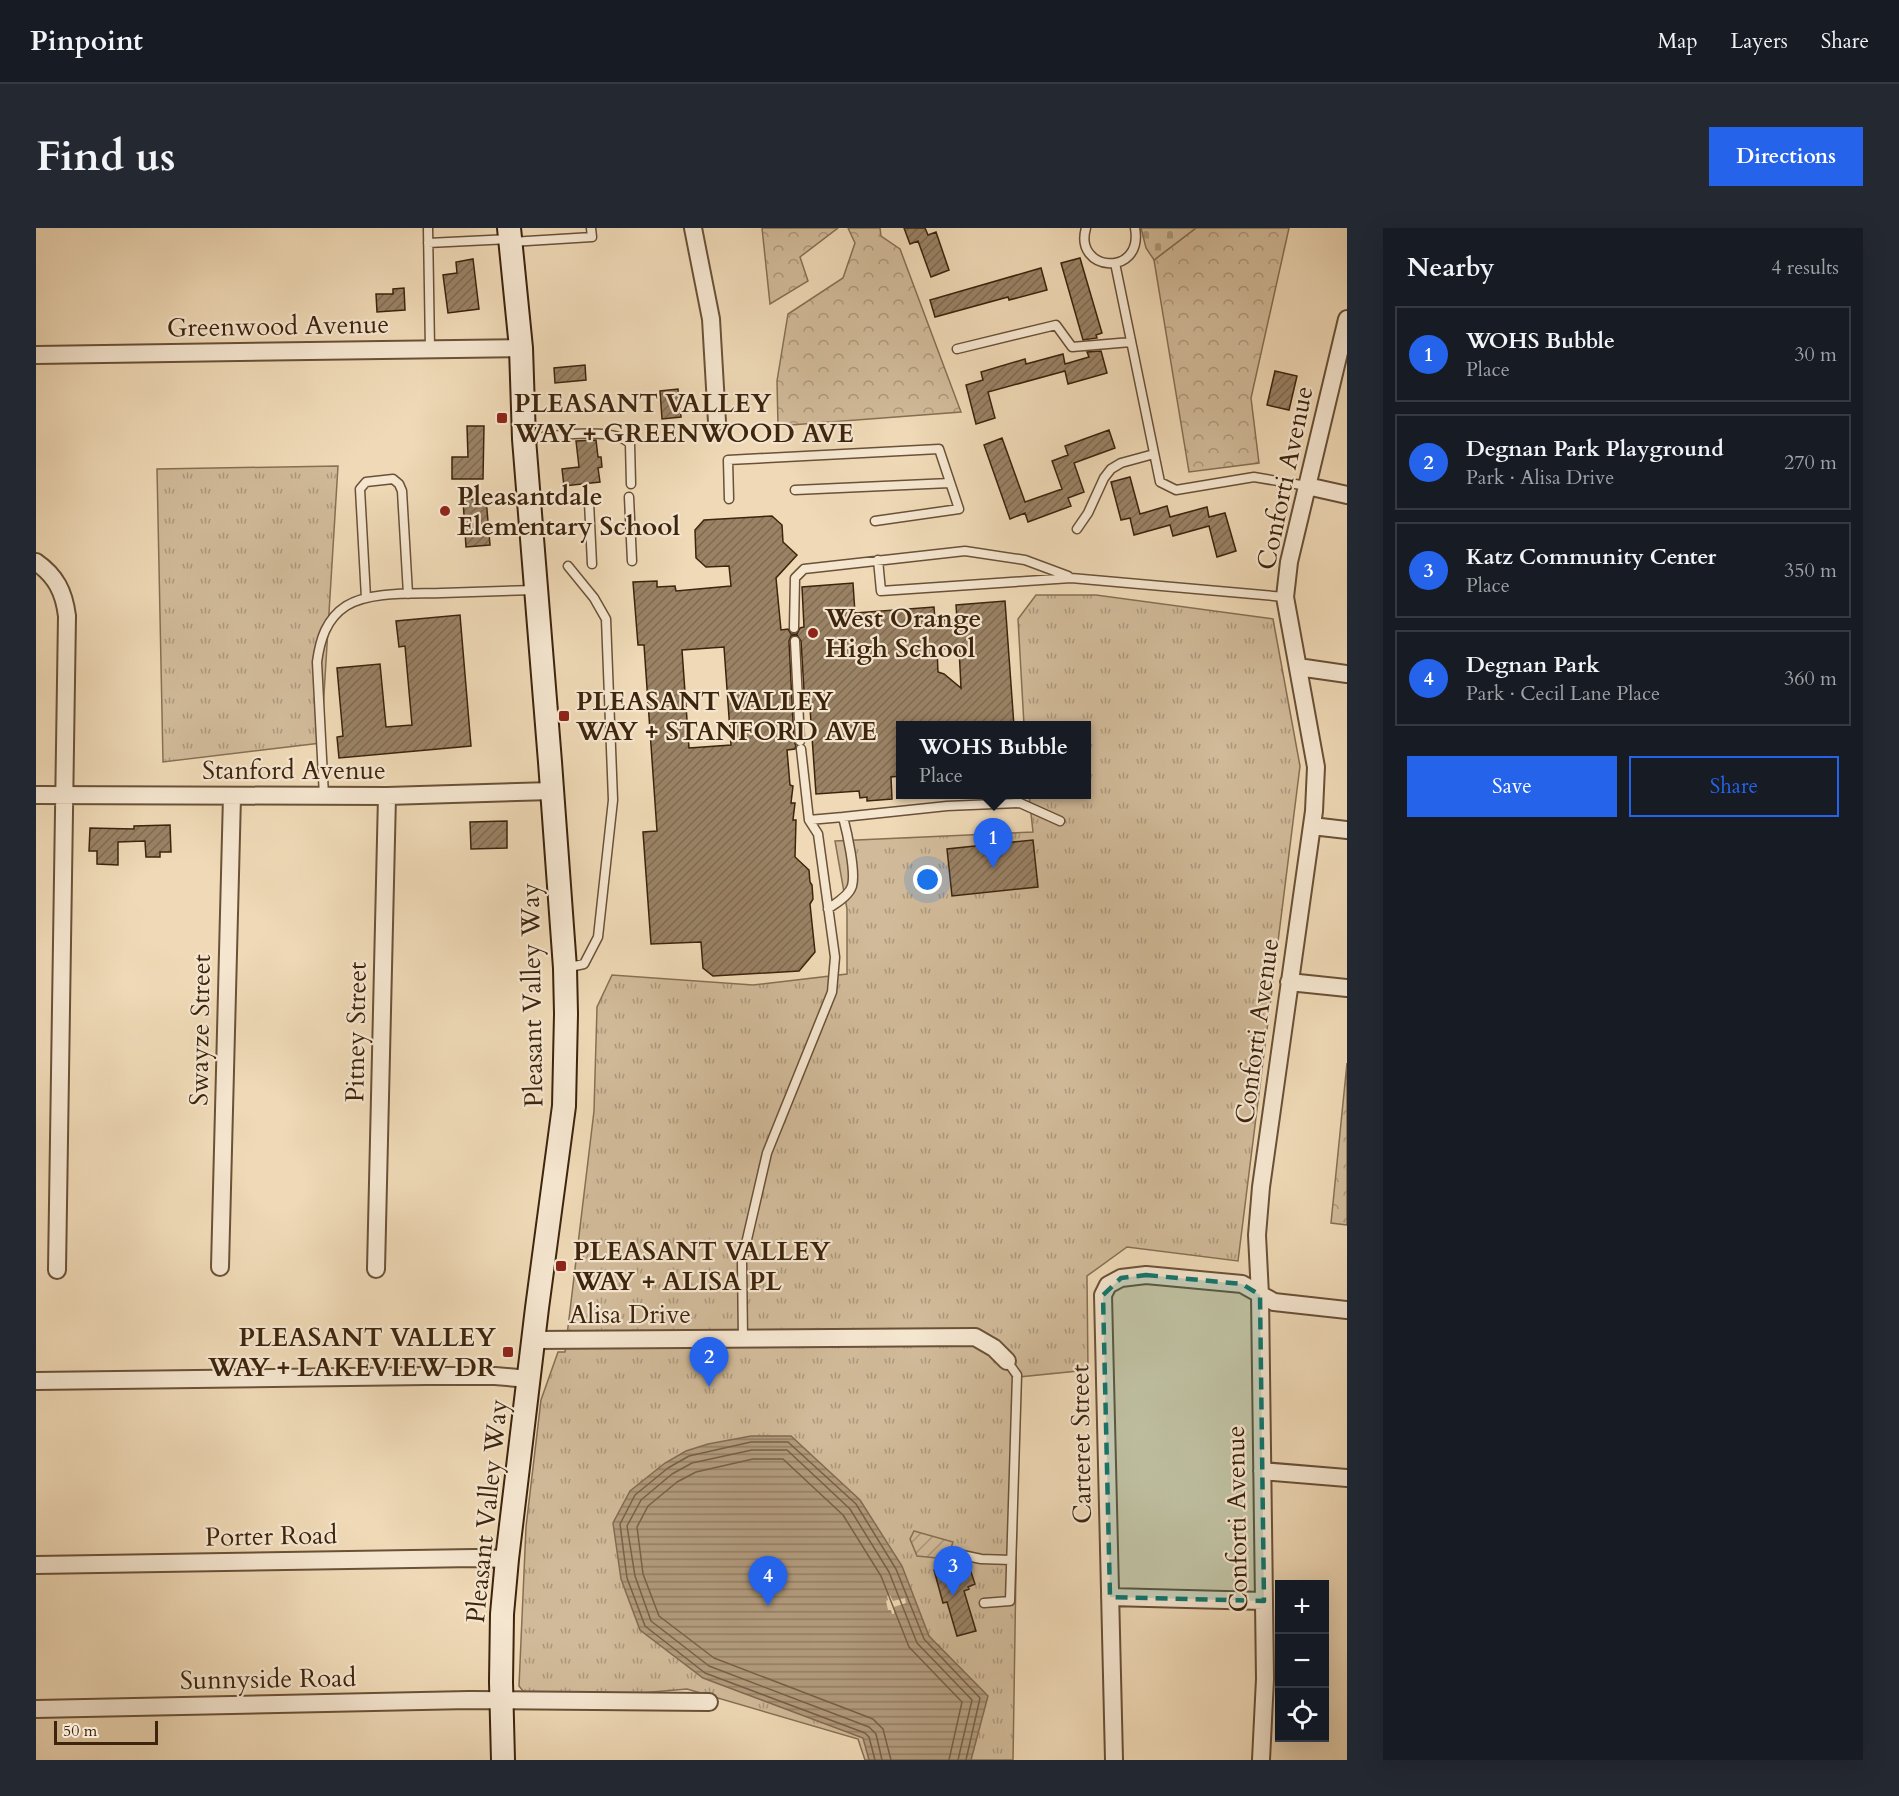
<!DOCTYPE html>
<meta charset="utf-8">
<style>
:root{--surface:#171b24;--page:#242831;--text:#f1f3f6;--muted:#9ea1a6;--line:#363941;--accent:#2563eb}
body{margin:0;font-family:Cardo,serif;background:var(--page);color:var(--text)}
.controls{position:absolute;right:18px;bottom:18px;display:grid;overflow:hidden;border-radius:0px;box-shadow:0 6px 24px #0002}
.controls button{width:54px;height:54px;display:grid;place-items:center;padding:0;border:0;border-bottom:2px solid var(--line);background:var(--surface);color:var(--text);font:30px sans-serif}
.scale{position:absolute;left:18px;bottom:15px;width:104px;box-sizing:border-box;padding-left:6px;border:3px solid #3d240d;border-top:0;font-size:16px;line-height:21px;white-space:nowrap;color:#3d240d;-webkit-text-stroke:4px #f5e6d0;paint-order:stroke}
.you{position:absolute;left:892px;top:652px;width:21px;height:21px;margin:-15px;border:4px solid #fff;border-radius:50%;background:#1a73e8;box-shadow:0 0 0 9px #1a73e833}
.badge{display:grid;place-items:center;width:39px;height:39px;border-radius:50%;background:var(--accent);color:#fff;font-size:20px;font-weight:700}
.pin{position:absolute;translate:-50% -50px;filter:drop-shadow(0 2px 3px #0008)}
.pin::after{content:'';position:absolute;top:32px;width:21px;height:18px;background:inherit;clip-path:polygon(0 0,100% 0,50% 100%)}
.popup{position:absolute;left:860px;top:493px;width:195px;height:78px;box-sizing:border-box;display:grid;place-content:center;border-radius:0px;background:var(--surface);filter:drop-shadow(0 2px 4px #0005);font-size:20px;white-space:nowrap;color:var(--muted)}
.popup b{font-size:22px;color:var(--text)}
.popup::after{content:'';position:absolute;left:50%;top:100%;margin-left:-12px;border:12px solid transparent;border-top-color:var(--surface)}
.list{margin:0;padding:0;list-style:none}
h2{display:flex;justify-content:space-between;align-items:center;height:78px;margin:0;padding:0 24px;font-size:26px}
h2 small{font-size:20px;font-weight:400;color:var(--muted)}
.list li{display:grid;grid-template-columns:39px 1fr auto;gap:18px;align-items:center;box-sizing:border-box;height:96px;margin:0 12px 12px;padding:0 12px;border:2px solid var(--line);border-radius:0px}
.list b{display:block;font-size:22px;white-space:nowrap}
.list p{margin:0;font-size:20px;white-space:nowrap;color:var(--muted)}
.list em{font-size:20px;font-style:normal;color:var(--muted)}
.actions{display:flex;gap:12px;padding:18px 24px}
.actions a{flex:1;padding:14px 0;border:2px solid var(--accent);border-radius:0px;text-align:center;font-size:21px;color:var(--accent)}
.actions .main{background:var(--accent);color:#fff}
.icon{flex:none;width:33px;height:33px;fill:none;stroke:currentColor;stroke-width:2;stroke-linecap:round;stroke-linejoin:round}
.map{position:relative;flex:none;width:1311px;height:1532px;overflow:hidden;border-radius:0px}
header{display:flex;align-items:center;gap:36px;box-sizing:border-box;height:84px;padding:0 30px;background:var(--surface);border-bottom:2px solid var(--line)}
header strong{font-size:28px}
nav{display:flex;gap:33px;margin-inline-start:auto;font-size:21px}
.intro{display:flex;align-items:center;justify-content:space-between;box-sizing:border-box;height:144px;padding:0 36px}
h1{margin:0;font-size:42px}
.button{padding:15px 27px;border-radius:0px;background:var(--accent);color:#fff;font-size:21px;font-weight:700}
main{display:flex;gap:36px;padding:0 36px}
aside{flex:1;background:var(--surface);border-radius:0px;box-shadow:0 6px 24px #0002}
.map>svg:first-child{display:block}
.forest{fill:url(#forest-crowns);stroke:#876f53;stroke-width:1.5}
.cemetery{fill:url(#cemetery-stones);stroke:#876f53;stroke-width:1.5}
.park{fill:url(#park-tufts);stroke:#876f53;stroke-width:1.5}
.garden{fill:url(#garden-furrows);stroke:#876f53;stroke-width:1.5}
.water{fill:url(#water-rules);stroke:#836b50;stroke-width:1.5}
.pier{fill:#efd9b6}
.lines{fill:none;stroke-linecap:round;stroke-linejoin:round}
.shore{stroke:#786045;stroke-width:1.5}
.building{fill:url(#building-hatch);stroke:#3d240d;stroke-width:1.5;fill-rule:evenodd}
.service-casing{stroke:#6a5137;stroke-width:11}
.minor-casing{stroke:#6a5137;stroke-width:20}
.secondary-casing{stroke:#3d240d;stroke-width:26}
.service{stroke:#f5e6d0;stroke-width:8}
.minor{stroke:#f5e6d0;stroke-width:16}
.secondary{stroke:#f5e6d0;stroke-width:22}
.marked{fill:#0f766e;fill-opacity:0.2;stroke:#0f766e;stroke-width:4.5;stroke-dasharray:12 8;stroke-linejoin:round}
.poi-dot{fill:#8f2418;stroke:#f5e6d0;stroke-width:2}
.labels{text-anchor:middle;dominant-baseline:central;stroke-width:4.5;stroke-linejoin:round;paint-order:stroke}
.street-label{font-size:26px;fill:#3d240d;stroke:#f5e6d0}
.poi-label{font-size:26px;font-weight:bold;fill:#3d240d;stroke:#f5e6d0;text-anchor:start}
</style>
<header>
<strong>Pinpoint</strong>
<nav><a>Map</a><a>Layers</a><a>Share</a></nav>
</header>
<div class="intro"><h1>Find us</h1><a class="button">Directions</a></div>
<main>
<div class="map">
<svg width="1311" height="1532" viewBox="0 0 1311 1532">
<defs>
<pattern id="forest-crowns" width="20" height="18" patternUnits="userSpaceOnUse" patternTransform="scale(1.5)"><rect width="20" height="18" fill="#d1ba99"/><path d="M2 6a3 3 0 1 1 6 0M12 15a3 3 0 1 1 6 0" fill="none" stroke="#ab977b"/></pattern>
<pattern id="cemetery-stones" width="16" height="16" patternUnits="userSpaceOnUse" patternTransform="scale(1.5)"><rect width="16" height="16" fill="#d1ba99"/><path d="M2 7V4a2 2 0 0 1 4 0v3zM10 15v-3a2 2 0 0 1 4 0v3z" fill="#ab977b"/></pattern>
<pattern id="park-tufts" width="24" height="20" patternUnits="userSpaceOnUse" patternTransform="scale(1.5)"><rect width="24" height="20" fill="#d1ba99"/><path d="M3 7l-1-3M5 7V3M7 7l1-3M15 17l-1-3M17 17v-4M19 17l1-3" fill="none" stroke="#ab977b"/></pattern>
<pattern id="garden-furrows" width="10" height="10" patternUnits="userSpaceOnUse" patternTransform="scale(1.5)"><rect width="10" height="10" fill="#d1ba99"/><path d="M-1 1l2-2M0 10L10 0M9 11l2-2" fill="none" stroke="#ab977b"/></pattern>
<pattern id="water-rules" width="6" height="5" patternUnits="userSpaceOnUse" patternTransform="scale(1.5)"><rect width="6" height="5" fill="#b29b7d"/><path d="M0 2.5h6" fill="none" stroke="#927e65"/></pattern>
<pattern id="building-hatch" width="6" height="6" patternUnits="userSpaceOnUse" patternTransform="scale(1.5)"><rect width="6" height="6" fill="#9a8265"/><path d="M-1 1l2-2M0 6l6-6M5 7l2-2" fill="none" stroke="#7f6a52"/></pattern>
</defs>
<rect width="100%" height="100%" fill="#efd9b6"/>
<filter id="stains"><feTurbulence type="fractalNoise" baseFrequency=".00333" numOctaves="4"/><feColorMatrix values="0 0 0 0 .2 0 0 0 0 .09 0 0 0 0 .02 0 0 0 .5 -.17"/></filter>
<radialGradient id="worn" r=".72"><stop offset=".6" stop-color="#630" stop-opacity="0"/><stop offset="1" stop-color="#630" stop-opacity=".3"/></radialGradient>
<!-- forest -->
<path class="forest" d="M726,0H802L764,29L772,53L734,76Z
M812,0H844L845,8L864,21L925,184L742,198L741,153L752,86L807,50L819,15Z
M1160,0H1253L1215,170L1223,235L1153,244L1118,32Z
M1311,835V997L1295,995Z"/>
<!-- cemetery -->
<path class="cemetery" d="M1105,0H1160L1118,32L1110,20Z"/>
<!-- park -->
<path class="park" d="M302,238L285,515L127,534L121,241Z
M1000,367H1060L1237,391L1264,538L1202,1033L1091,1019L1051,1048L1052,1142L983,1149L977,1532H829L822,1511L651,1461L500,1474L491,1468L483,1458L490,1299L505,1172L522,1124H529L558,883L561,779L576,747L717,757L811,746V681L799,613L997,604L993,567L1050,566V498L988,497L982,391Z"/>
<!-- garden -->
<path class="garden" d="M878,1303L917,1314L911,1331L881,1328L874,1311Z"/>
<!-- water -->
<path class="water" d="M715,1208H755L824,1272L866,1338L893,1408L952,1468L935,1532H833L827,1510L667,1450L604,1402L585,1351L577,1295L594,1263L629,1235L650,1223L672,1216Z"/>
<!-- pier -->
<path class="pier" d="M854,1367L857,1373L869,1370L870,1375L858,1379V1386H856L855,1382H852L850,1373L852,1372L851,1368Z"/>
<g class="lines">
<!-- shore -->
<path class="shore" d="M839,1532L833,1509L829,1505L669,1445L609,1398L591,1350L584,1296L599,1267L632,1240L653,1228L715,1214H752L820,1276L860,1341L888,1411L944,1470L930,1532
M846,1532L840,1506L833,1499L673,1438L615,1393L599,1348L591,1298L605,1272L636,1246L656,1235L716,1222H751L814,1281L853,1344L881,1415L936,1472L922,1532
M855,1532L847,1501L837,1491L678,1430L623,1388L607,1346L601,1299L612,1278L641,1254L660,1244L717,1231H747L807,1287L845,1348L873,1419L926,1474L913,1532"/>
</g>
<!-- building -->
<path class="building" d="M868,0H889L892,7L900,4L913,42L895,49L882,13L874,16Z
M1044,30L1066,105L1060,107L1061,110L1047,112L1025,35Z
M437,31L443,81L412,85L407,47L421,45L420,34Z
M1005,40L1011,62L973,72L972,69L899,89L894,72Z
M368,60L369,82L341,84L340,66H357V61Z
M1065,123L1071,145L1032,156L1029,143L952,164L959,190L940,196L930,157L947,152L945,144L989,131L990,136L1027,126L1029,136L1053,129L1051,124Z
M549,137L550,152L519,155L518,140Z
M1239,143L1261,148L1253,182L1231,177Z
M642,161L645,189L626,191L624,163Z
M431,198H448L447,251H416V229H432Z
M1073,202L1079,220L1038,235L1048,264L1032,270L1035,278L992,294L989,285L974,291L948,217L966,210L989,274L1026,261L1016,233L1032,227L1029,218Z
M560,212L562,229H565L566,239L562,240L564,254L528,258L526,241L543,239L540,213Z
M1094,249L1104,286L1131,278L1134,289L1171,279L1173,289L1189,285L1200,323L1181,329L1173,298L1137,308L1134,297L1098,307L1094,290L1085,292L1075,254Z
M450,270L454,317L430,319L427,272Z
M736,288L746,297L747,314L761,327L740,350L745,402L752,401L755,406H761L764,400L768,399L766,359L817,355L819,385L898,379L899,393L921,391L920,377L969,373L978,498H864V548L855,549L856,571L831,573V569L824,570L823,563L780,566L774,480L769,479L765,413L761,407L755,408L753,413L758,513L760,518L759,521L751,522L754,557L757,558L755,575H759L757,592H760L759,629L773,642L774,654L776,657L777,671L774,676L779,724L763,743L677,748L667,740L665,714L615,716L607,604L621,603L608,417H602L597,354L621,353V359L639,358L640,363L695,358L693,338L670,339L660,330L659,302L668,292ZM688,419L695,517L653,520L646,422ZM923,420L925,460L908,446L902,444L901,421Z
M424,387L435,518L303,530L301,509L307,508L301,440L344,436L350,499L376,497L369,418L363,419L360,393Z
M471,593V620L435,621L434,594Z
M134,597L135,624H124V629H110L109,613L82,614V637L61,636V623H53L54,600L98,601V598Z
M997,612L1002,659L916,668L911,621Z
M912,1336L916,1346L934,1341L939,1356L932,1359L933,1361L928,1363L940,1403L921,1408L911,1374L907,1375L898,1342Z"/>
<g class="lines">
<!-- service casing -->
<g class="service-casing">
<path id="service" d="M392,0L394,121
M1050,0C1037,44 1108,50 1099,0
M475,14L556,9L555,0
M392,15L474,11
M1079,35L1124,254L1140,262L1218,249L1271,258
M921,121L1020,97L1036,119L1095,114
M488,211C511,209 579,197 594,216L595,256
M759,262L914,255
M593,269L596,333
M693,271L692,232L903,221L923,281L839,293
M553,274L556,336
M1041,301L1052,285L1068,250L1075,241L1085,235L1118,226
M842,332L845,363L1035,350L1249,369
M330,370L324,261L330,254L357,251L363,256L366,263L372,366
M758,400L759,350L768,341L929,323L989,332L1032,348
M759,413L764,513
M288,568L281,434C284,412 290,391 310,378C334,363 378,366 406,365C437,364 468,363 499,362
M773,592L807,589
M792,681C800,675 813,668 816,658C820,644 811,604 807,589L911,578L984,575L1024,593
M529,740L548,736L562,709L577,572L570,391L558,370L532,338
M707,1111L706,1033L731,925L796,764L799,729L782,606L773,592L765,521
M917,1325L945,1331L975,1332
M948,1375L974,1373L981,1147L971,1133"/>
</g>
<!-- minor casing -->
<g class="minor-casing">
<path id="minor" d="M657,0L675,91L681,194
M0,127L485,120
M1271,258L1311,267
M0,334C20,348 28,364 31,388L21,1042
M1262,439L1311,446
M0,567L351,568L516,563
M1276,598L1311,602
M1253,754L1311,760
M184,1039L196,568
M340,1041L351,568
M498,1112L939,1109L958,1120L971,1133
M0,1153L390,1148H459L493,1151
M1226,1243L1311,1250
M0,1337L439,1330L471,1331
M1074,1369L1228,1373
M0,1481L433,1472L673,1474
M1078,1532L1067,1067L1072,1057L1085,1050L1110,1047L1206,1056L1238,1074L1311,1082
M1225,1532L1229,1451L1224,1067L1221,1007L1225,959L1278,583L1280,539L1249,369L1253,334L1311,91"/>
</g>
<!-- secondary casing -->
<g class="secondary-casing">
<path id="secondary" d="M467,1532L465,1454L466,1386L471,1331L501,1080L528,878L530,786L529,740L514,534L488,211L485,120L473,0"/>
</g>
<!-- service -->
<use href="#service" class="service"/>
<!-- minor -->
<use href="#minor" class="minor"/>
<!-- secondary -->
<use href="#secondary" class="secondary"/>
</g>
<!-- marked area -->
<path class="marked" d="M1110,1047L1206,1056L1224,1067L1228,1373L1074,1369L1067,1067L1085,1050Z"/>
<!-- markers -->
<g class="poi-dot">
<rect x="460" y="184" width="12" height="12" rx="3"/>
<circle cx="409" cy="283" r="6"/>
<circle cx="777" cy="405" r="6"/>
<rect x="522" y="482" width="12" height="12" rx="3"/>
<rect x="519" y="1032" width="12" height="12" rx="3"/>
<rect x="466" y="1118" width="12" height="12" rx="3"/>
</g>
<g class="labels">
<!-- street labels -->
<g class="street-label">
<text transform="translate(242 98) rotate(-1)">Greenwood Avenue</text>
<text transform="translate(1249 250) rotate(-78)">Conforti Avenue</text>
<text x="258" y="542">Stanford Avenue</text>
<text transform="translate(496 767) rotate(-91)">Pleasant Valley Way</text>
<text transform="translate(164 802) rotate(-89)">Swayze Street</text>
<text transform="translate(1221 803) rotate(-82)">Conforti Avenue</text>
<text transform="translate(320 804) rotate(-89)">Pitney Street</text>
<text x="594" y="1086">Alisa Drive</text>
<text transform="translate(1045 1216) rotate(-91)">Carteret Street</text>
<text transform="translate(451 1283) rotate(-84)">Pleasant Valley Way</text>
<text transform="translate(1201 1291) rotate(-91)">Conforti Avenue</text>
<text transform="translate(235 1308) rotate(-1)">Porter Road</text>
<text transform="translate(232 1451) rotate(-1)">Sunnyside Road</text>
</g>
<!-- poi labels -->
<g class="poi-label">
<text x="478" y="175">PLEASANT VALLEY<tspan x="478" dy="30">WAY + GREENWOOD AVE</tspan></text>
<text x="421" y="268">Pleasantdale<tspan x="421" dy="30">Elementary School</tspan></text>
<text x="789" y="390">West Orange<tspan x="789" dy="30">High School</tspan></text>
<text x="540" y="473">PLEASANT VALLEY<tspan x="540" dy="30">WAY + STANFORD AVE</tspan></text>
<text x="537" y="1023">PLEASANT VALLEY<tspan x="537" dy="30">WAY + ALISA PL</tspan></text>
<text x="460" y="1109" text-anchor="end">PLEASANT VALLEY<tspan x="460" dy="30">WAY + LAKEVIEW DR</tspan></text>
</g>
</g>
<rect width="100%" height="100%" filter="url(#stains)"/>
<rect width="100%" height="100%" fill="url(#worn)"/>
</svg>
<div class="controls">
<button>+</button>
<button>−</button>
<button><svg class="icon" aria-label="locate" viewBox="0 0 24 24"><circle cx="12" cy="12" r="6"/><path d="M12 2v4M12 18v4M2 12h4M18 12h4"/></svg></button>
</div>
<div class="scale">50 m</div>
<div class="you"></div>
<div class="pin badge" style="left:957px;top:640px">1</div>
<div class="popup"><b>WOHS Bubble</b>Place</div>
<div class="pin badge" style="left:673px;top:1159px">2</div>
<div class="pin badge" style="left:917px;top:1368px">3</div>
<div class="pin badge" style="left:732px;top:1378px">4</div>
</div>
<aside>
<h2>Nearby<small>4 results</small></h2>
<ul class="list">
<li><span class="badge">1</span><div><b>WOHS Bubble</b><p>Place</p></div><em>30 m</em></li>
<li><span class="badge">2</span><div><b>Degnan Park Playground</b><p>Park · Alisa Drive</p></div><em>270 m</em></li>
<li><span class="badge">3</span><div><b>Katz Community Center</b><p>Place</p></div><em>350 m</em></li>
<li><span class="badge">4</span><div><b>Degnan Park</b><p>Park · Cecil Lane Place</p></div><em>360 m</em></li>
</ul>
<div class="actions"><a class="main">Save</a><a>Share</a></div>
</aside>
</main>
